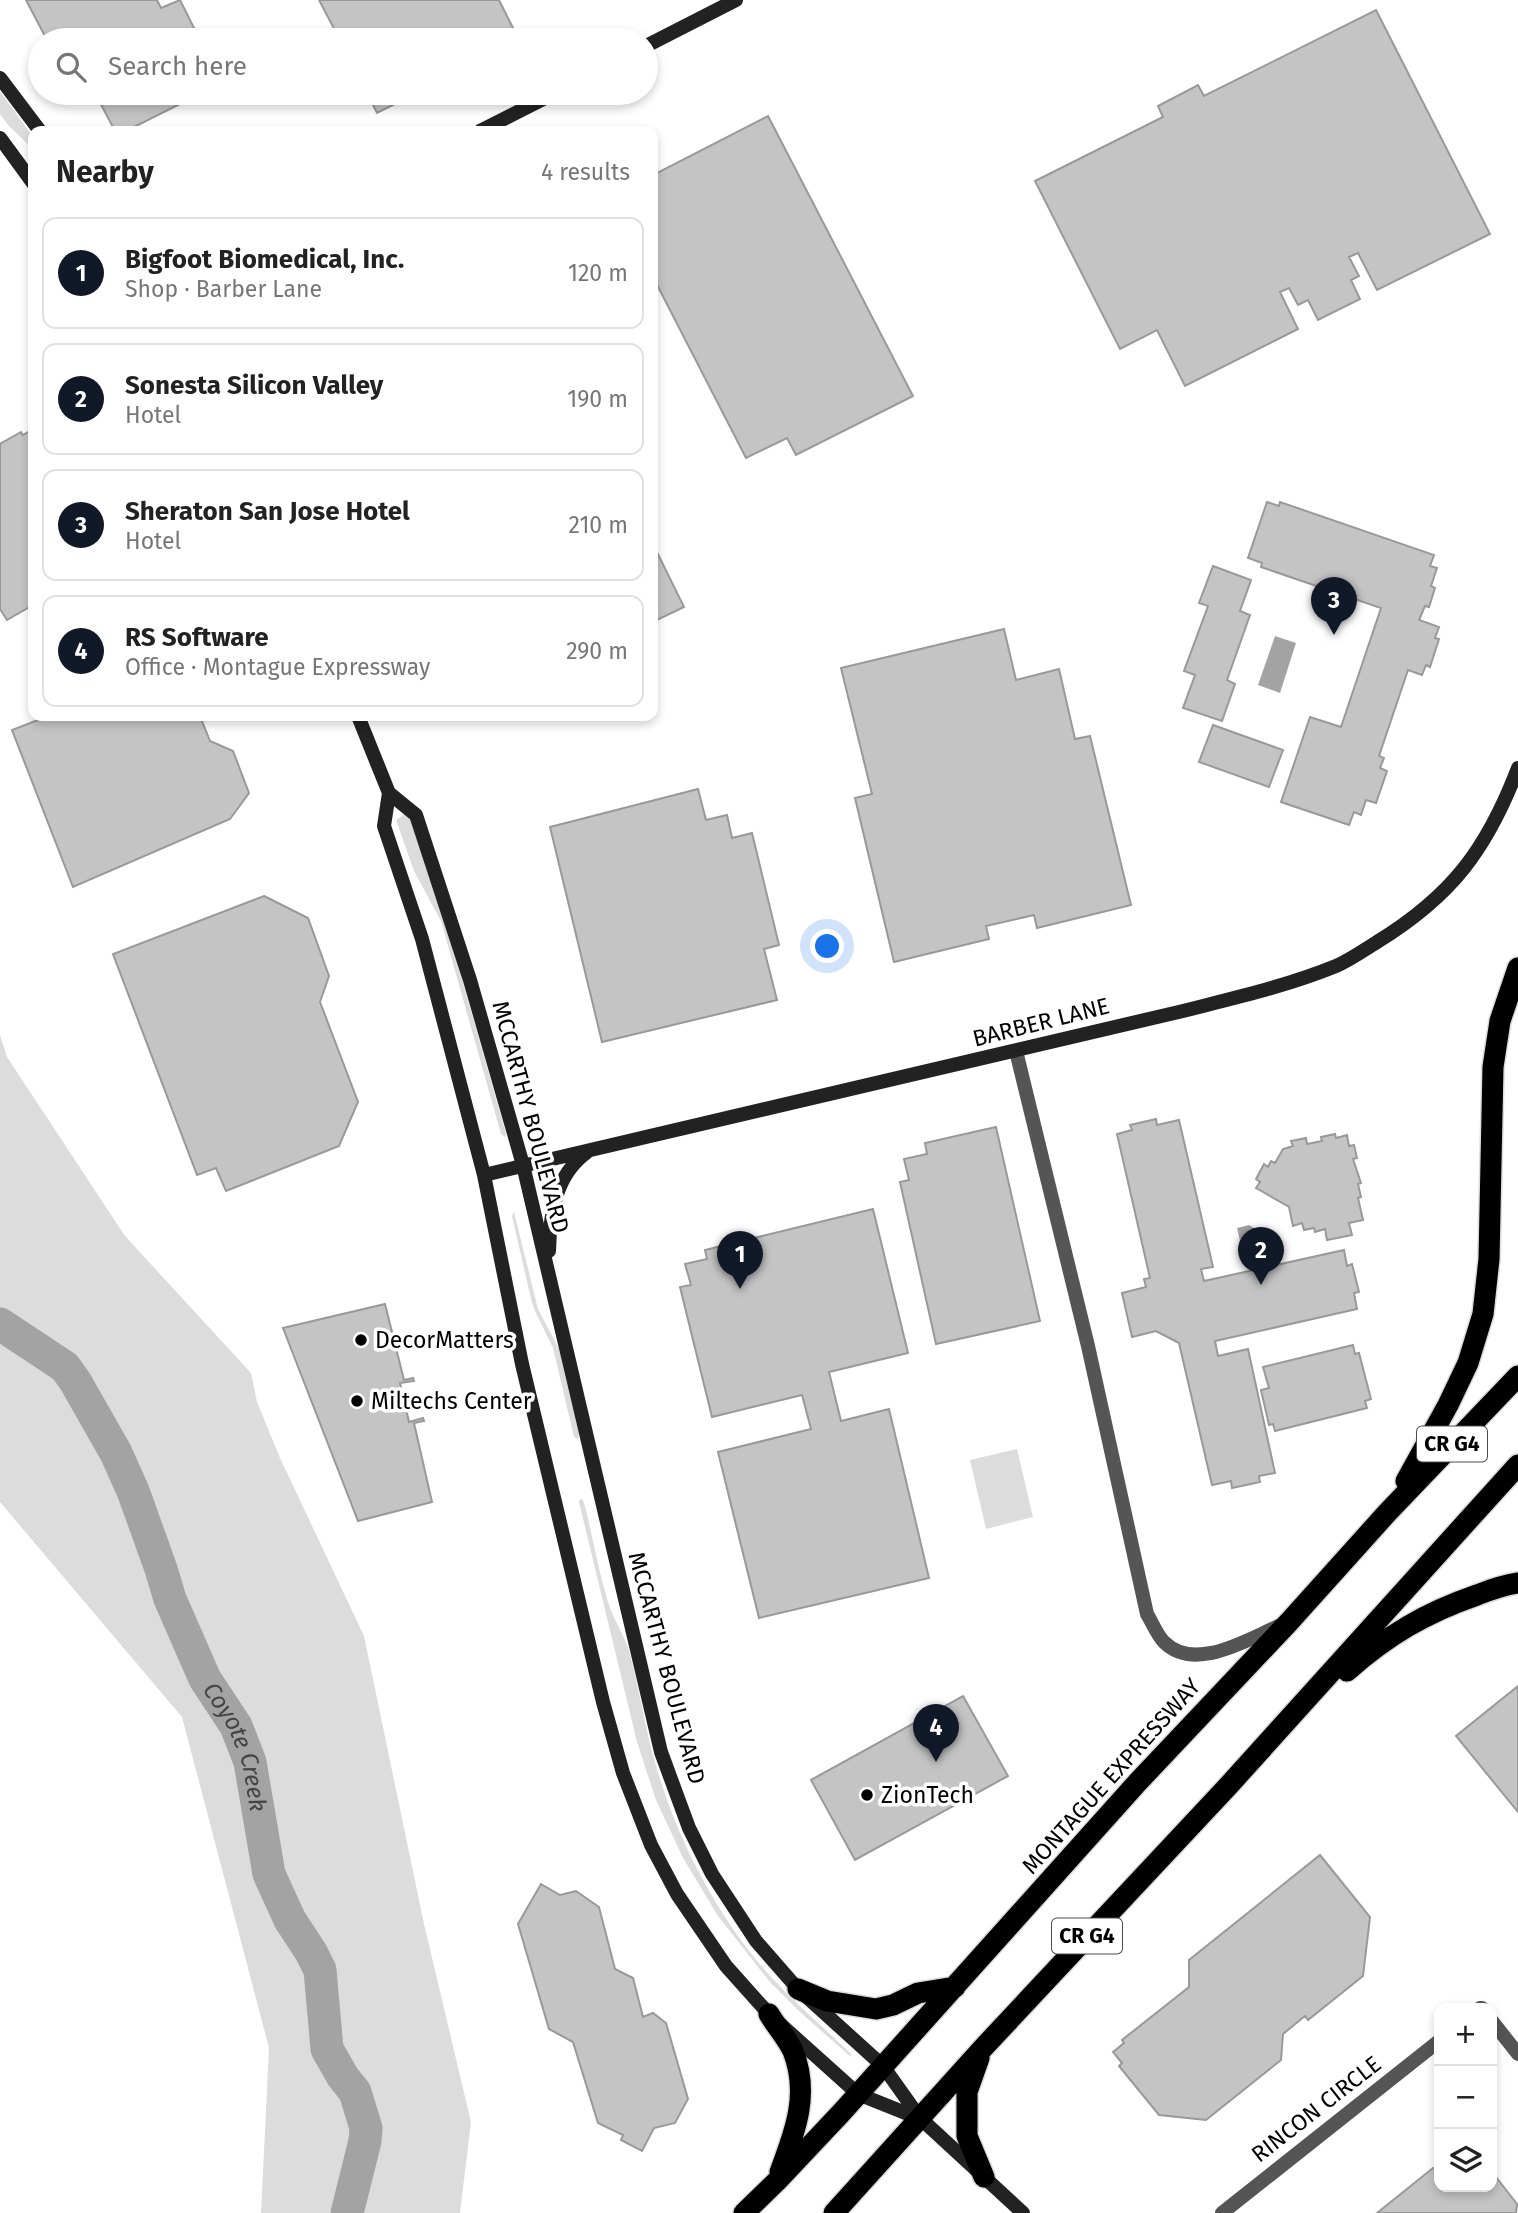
<!DOCTYPE html>
<meta charset="utf-8">
<style>
:root{--surface:#fff;--page:#f6f6f6;--text:#222;--muted:#767676;--line:#e0e0e0;--accent:#111827}
body{margin:0;font-family:"Fira Sans",sans-serif;background:var(--page);color:var(--text)}
.controls{position:absolute;right:21px;bottom:21px;display:grid;overflow:hidden;border-radius:14px;box-shadow:0 4px 10px #0003}
.controls button{width:63px;height:63px;display:grid;place-items:center;padding:0;border:0;border-bottom:2px solid var(--line);background:var(--surface);color:var(--text);font:35px sans-serif}
.you{position:absolute;left:828px;top:947px;width:24px;height:24px;margin:-18px;border:5px solid #fff;border-radius:50%;background:#1a73e8;box-shadow:0 0 0 10px #1a73e833}
.badge{display:grid;place-items:center;width:46px;height:46px;border-radius:50%;background:var(--accent);color:#fff;font-size:23px;font-weight:700}
.pin{position:absolute;translate:-50% -58px;filter:drop-shadow(0 2px 4px #0008)}
.pin::after{content:'';position:absolute;top:37px;width:24px;height:21px;background:inherit;clip-path:polygon(0 0,100% 0,50% 100%)}
.list{margin:0;padding:0;list-style:none}
h2{display:flex;justify-content:space-between;align-items:center;height:91px;margin:0;padding:0 28px;font-size:30px}
h2 small{font-size:23px;font-weight:400;color:var(--muted)}
.list li{display:grid;grid-template-columns:46px 1fr auto;gap:21px;align-items:center;box-sizing:border-box;height:112px;margin:0 14px 14px;padding:0 14px;border:2px solid var(--line);border-radius:14px}
.list b{display:block;font-size:26px;white-space:nowrap}
.list p{margin:0;font-size:23px;white-space:nowrap;color:var(--muted)}
.list em{font-size:23px;font-style:normal;color:var(--muted)}
.icon{flex:none;width:38px;height:38px;fill:none;stroke:currentColor;stroke-width:2;stroke-linecap:round;stroke-linejoin:round}
.map{position:relative;flex:none;width:1518px;height:2213px;overflow:hidden}
.search{position:absolute;background:var(--surface);box-shadow:0 4px 10px #0003;left:28px;top:28px;width:630px;height:77px;display:flex;align-items:center;gap:18px;box-sizing:border-box;padding:0 24px;border-radius:38px;color:var(--muted);font-size:26px}
.panel{position:absolute;background:var(--surface);box-shadow:0 4px 10px #0003;left:28px;top:126px;width:630px;height:595px;border-radius:14px}
.map>svg:first-child{display:block}
.green{fill:#dcdcdc}
.water{fill:#a3a3a3}
.lines{fill:none;stroke-linecap:round;stroke-linejoin:round}
.river{stroke:#a3a3a3;stroke-width:33}
.building{fill:#c4c4c4;stroke:#999;stroke-width:2}
.highway-casing{stroke:#dbdbdb;stroke-width:24}
.street{stroke:#555;stroke-width:14}
.secondary{stroke:#222;stroke-width:14}
.highway{stroke:#000;stroke-width:21}
.poi-dot{fill:#000;stroke:#fff;stroke-width:2.5}
.labels{text-anchor:middle;dominant-baseline:central;stroke-width:7;stroke-linejoin:round;paint-order:stroke}
.shield{fill:#fff;stroke:#4c4c4c;stroke-width:2}
.shield-label{font-size:21px;font-weight:bold;fill:#000}
.street-label{font-size:23px;fill:#000;stroke:#fff}
.poi-label{font-size:23px;fill:#000;stroke:#fff;text-anchor:start}
.water-label{font-size:24px;font-style:italic;fill:#444;stroke:#fff}
</style>
<div class="map">
<svg width="1518" height="2213" viewBox="0 0 1518 2213">
<rect width="100%" height="100%" fill="#fff"/>
<!-- green -->
<path class="green" d="M0,91L33,137V149L9,126L0,114Z
M405,814L409,817L456,958L506,1134L505,1137L501,1134L441,921L414,871L396,820Z
M0,1035L7,1057L125,1236L251,1373L257,1402L280,1458L364,1636L424,1924L471,2122L460,2213H261L269,2048L182,1717L0,1502Z
M514,1212L538,1309L559,1349L579,1434L578,1439L574,1437L553,1348L535,1311L531,1299L512,1216Z
M1017,1449L1033,1517L986,1529L970,1460Z
M580,1499L583,1500L586,1510C593,1540 599,1572 608,1602C613,1619 624,1634 629,1651C640,1690 645,1730 657,1769C676,1834 709,1899 750,1952C779,1990 817,2021 851,2054V2057L800,2012L770,1982L718,1916L683,1858L656,1800L637,1742L579,1502Z"/>
<!-- water -->
<path class="water" d="M1275,636L1296,643L1280,693L1258,685Z
M1249,1225L1277,1241L1279,1254L1261,1257L1260,1252L1246,1244L1241,1245L1237,1228Z"/>
<g class="lines">
<!-- river -->
<path class="river" id="s1" d="M0,1324L65,1367L75,1381L116,1453L133,1491L161,1569L170,1599L205,1679L236,1726L250,1762L269,1874L290,1920L311,1952L320,1970L327,2049L343,2077L355,2092L366,2128L365,2141L347,2213"/>
</g>
<!-- building -->
<path class="building" d="M26,0H157L161,8L180,0L200,40H47Z
M319,0H499L519,40H340Z
M1376,10L1490,234L1377,290L1358,253L1349,257L1359,276L1351,280L1360,299L1318,320L1308,300L1298,305L1289,288L1280,292L1298,329L1185,386L1157,330L1120,349L1035,181L1163,117L1158,106L1198,85L1204,96Z
M95,93H202L126,131H115Z
M367,93H417L377,113Z
M768,116L913,396L796,455L787,438L746,458L653,277V175Z
M33,429V605L7,620L0,609V444L21,432L23,435Z
M1267,502L1279,506L1280,502L1434,555L1430,566L1437,568L1431,586L1435,588L1429,607L1425,606L1419,620L1439,627L1435,638L1439,639L1430,667L1426,665L1422,675L1408,670L1379,756L1384,758L1380,768L1387,771L1376,803L1366,800L1361,815L1354,812L1349,825L1281,802L1310,717L1341,727L1381,608L1261,567L1262,563L1248,558Z
M653,544L684,607L653,622Z
M1213,566L1251,580L1240,611L1250,615L1227,680L1235,684L1222,721L1183,708L1195,675L1184,671L1208,606L1199,603Z
M1004,629L1016,680L1059,669L1075,739L1090,736L1131,905L1037,928L1034,915L986,926L989,939L894,962L855,798L872,794L841,668Z
M48,716H200L210,741L233,751L249,793L230,819L73,887L12,730Z
M1213,725L1283,750L1269,787L1199,762Z
M698,789L706,820L727,815L732,838L752,833L779,945L764,949L777,1000L602,1042L550,827Z
M264,896L308,918L329,976L320,1002L358,1102L339,1146L226,1191L216,1168L197,1175L113,954Z
M1156,1119L1157,1125L1179,1120L1213,1267L1201,1269L1204,1281L1344,1250L1347,1266L1352,1264L1359,1292L1354,1293L1357,1309L1215,1341L1218,1356L1248,1349L1275,1473L1259,1476L1260,1482L1232,1488L1231,1481L1212,1485L1179,1343L1156,1331L1132,1337L1122,1293L1146,1287L1144,1279L1150,1278L1117,1134L1132,1130L1130,1125Z
M996,1127L1040,1321L936,1344L900,1182L909,1180L904,1159L927,1154L925,1143Z
M1335,1134L1336,1138L1347,1135L1349,1146L1354,1145L1357,1158L1353,1159L1361,1183L1358,1184L1361,1197L1358,1198L1363,1220L1349,1223L1352,1235L1327,1240L1325,1229L1315,1232L1314,1228L1304,1230L1302,1223L1293,1226L1289,1207L1256,1188L1260,1182L1256,1179L1264,1164L1268,1167L1271,1161L1275,1163L1283,1149L1293,1146L1291,1141L1306,1138L1307,1144L1322,1141L1321,1137Z
M873,1209L908,1353L829,1372L841,1421L889,1409L929,1578L759,1618L718,1452L811,1429L802,1395L712,1417L680,1287L691,1285L685,1264L707,1259L705,1250Z
M385,1304L404,1380L413,1378L414,1381L400,1383L409,1422L423,1418L424,1421L414,1423L432,1502L358,1521L283,1328Z
M1353,1345L1355,1354L1359,1353L1371,1399L1365,1401L1367,1408L1275,1431L1273,1424L1269,1425L1261,1390L1269,1388L1263,1367Z
M1518,1686V1812L1456,1736Z
M963,1696L1008,1776L855,1860L811,1780Z
M1320,1855L1370,1917L1363,1976L1308,2020L1305,2016L1283,2034L1281,2060L1206,2120L1159,2115L1119,2066L1122,2063L1113,2052L1124,2043L1122,2040L1189,1987V1960Z
M541,1884L560,1895L576,1891L599,1907L615,1969L633,1978L643,2017L653,2013L666,2023L688,2099L675,2123L654,2128L642,2151L621,2140L623,2135L598,2123L573,2042L549,2029L518,1924Z
M1433,2168L1439,2169V2187H1492V2172L1517,2204L1516,2213H1377Z"/>
<g class="lines">
<!-- highway casing -->
<g class="highway-casing">
<path id="highway" d="M1406,1481L1448,1405L1468,1363L1483,1314L1489,1259L1493,1067L1500,1021L1518,968
M1347,1671C1388,1635 1425,1613 1477,1595C1490,1590 1504,1585 1518,1583
M798,1989L827,2001L876,2009L893,2005L918,1993L955,1987
M769,2014C776,2026 787,2038 793,2051C810,2094 795,2132 780,2172
M979,2058L967,2092V2136L984,2177
M744,2213L777,2181L842,2112L1137,1783L1289,1622L1387,1513L1518,1376
M834,2213L983,2048L1230,1784L1518,1465"/>
</g>
<!-- street -->
<path class="street" d="M1016,1051L1088,1346L1147,1614C1152,1622 1157,1635 1164,1642C1195,1673 1248,1639 1281,1625
M1480,2008H1482
M1492,2021L1518,2054
M1222,2213L1439,2041"/>
<!-- secondary -->
<path class="secondary" d="M646,46L736,0
M0,78L40,131
M480,131L555,93
M0,138L33,183
M358,716L389,793L416,815L470,980L523,1165L661,1752L689,1828L712,1874L756,1941L798,1989L883,2066L920,2118L1023,2213
M389,793L384,826L422,939L484,1175L522,1364L603,1702L623,1773L651,1845L677,1894L726,1966L769,2014L858,2094L918,2118
M484,1175L1183,1011C1234,998 1287,986 1336,966C1350,960 1364,950 1377,942C1452,896 1487,849 1518,768
M549,1251C550,1214 555,1176 586,1153"/>
<!-- highway -->
<use href="#highway" class="highway"/>
</g>
<!-- markers -->
<g class="poi-dot">
<circle cx="361" cy="1340" r="7"/>
<circle cx="357" cy="1401" r="7"/>
<circle cx="867" cy="1795" r="7"/>
</g>
<g class="labels">
<!-- shield labels -->
<g class="shield">
<rect x="1417" y="1426.5" width="70" height="35" rx="5"/>
<rect x="1052" y="1918.5" width="70" height="35" rx="5"/>
</g>
<g class="shield-label">
<text x="1452" y="1444">CR G4</text>
<text x="1087" y="1936">CR G4</text>
</g>
<!-- street labels -->
<g class="street-label">
<text transform="translate(1041 1022) rotate(-14)">BARBER LANE</text>
<text transform="translate(531 1117) rotate(75)">MCCARTHY BOULEVARD</text>
<text transform="translate(667 1668) rotate(75)">MCCARTHY BOULEVARD</text>
<text transform="translate(1111 1776) rotate(-48)">MONTAGUE EXPRESSWAY</text>
<text transform="translate(1316 2109) rotate(-38)">RINCON CIRCLE</text>
</g>
<!-- poi labels -->
<g class="poi-label">
<text x="375" y="1340">DecorMatters</text>
<text x="371" y="1401">Miltechs Center</text>
<text x="881" y="1795">ZionTech</text>
</g>
<!-- water labels -->
<g class="water-label">
<text stroke="none"><textPath href="#s1" startOffset="497">Coyote Creek</textPath></text>
</g>
</g>
</svg>
<div class="controls">
<button>+</button>
<button>−</button>
<button><svg class="icon" aria-label="layers" viewBox="0 0 24 24"><path d="M12 4l9 5-9 5-9-5zM3 14l9 5 9-5"/></svg></button>
</div>
<div class="you"></div>
<div class="pin badge" style="left:740px;top:1289px">1</div>
<div class="pin badge" style="left:1261px;top:1285px">2</div>
<div class="pin badge" style="left:1334px;top:635px">3</div>
<div class="pin badge" style="left:936px;top:1762px">4</div>
<div class="search"><svg class="icon" aria-label="search" viewBox="0 0 24 24"><circle cx="10" cy="10" r="6"/><path d="M15 15l6 6"/></svg>Search here</div>
<section class="panel">
<h2>Nearby<small>4 results</small></h2>
<ul class="list">
<li><span class="badge">1</span><div><b>Bigfoot Biomedical, Inc.</b><p>Shop · Barber Lane</p></div><em>120 m</em></li>
<li><span class="badge">2</span><div><b>Sonesta Silicon Valley</b><p>Hotel</p></div><em>190 m</em></li>
<li><span class="badge">3</span><div><b>Sheraton San Jose Hotel</b><p>Hotel</p></div><em>210 m</em></li>
<li><span class="badge">4</span><div><b>RS Software</b><p>Office · Montague Expressway</p></div><em>290 m</em></li>
</ul>
</section>
</div>
